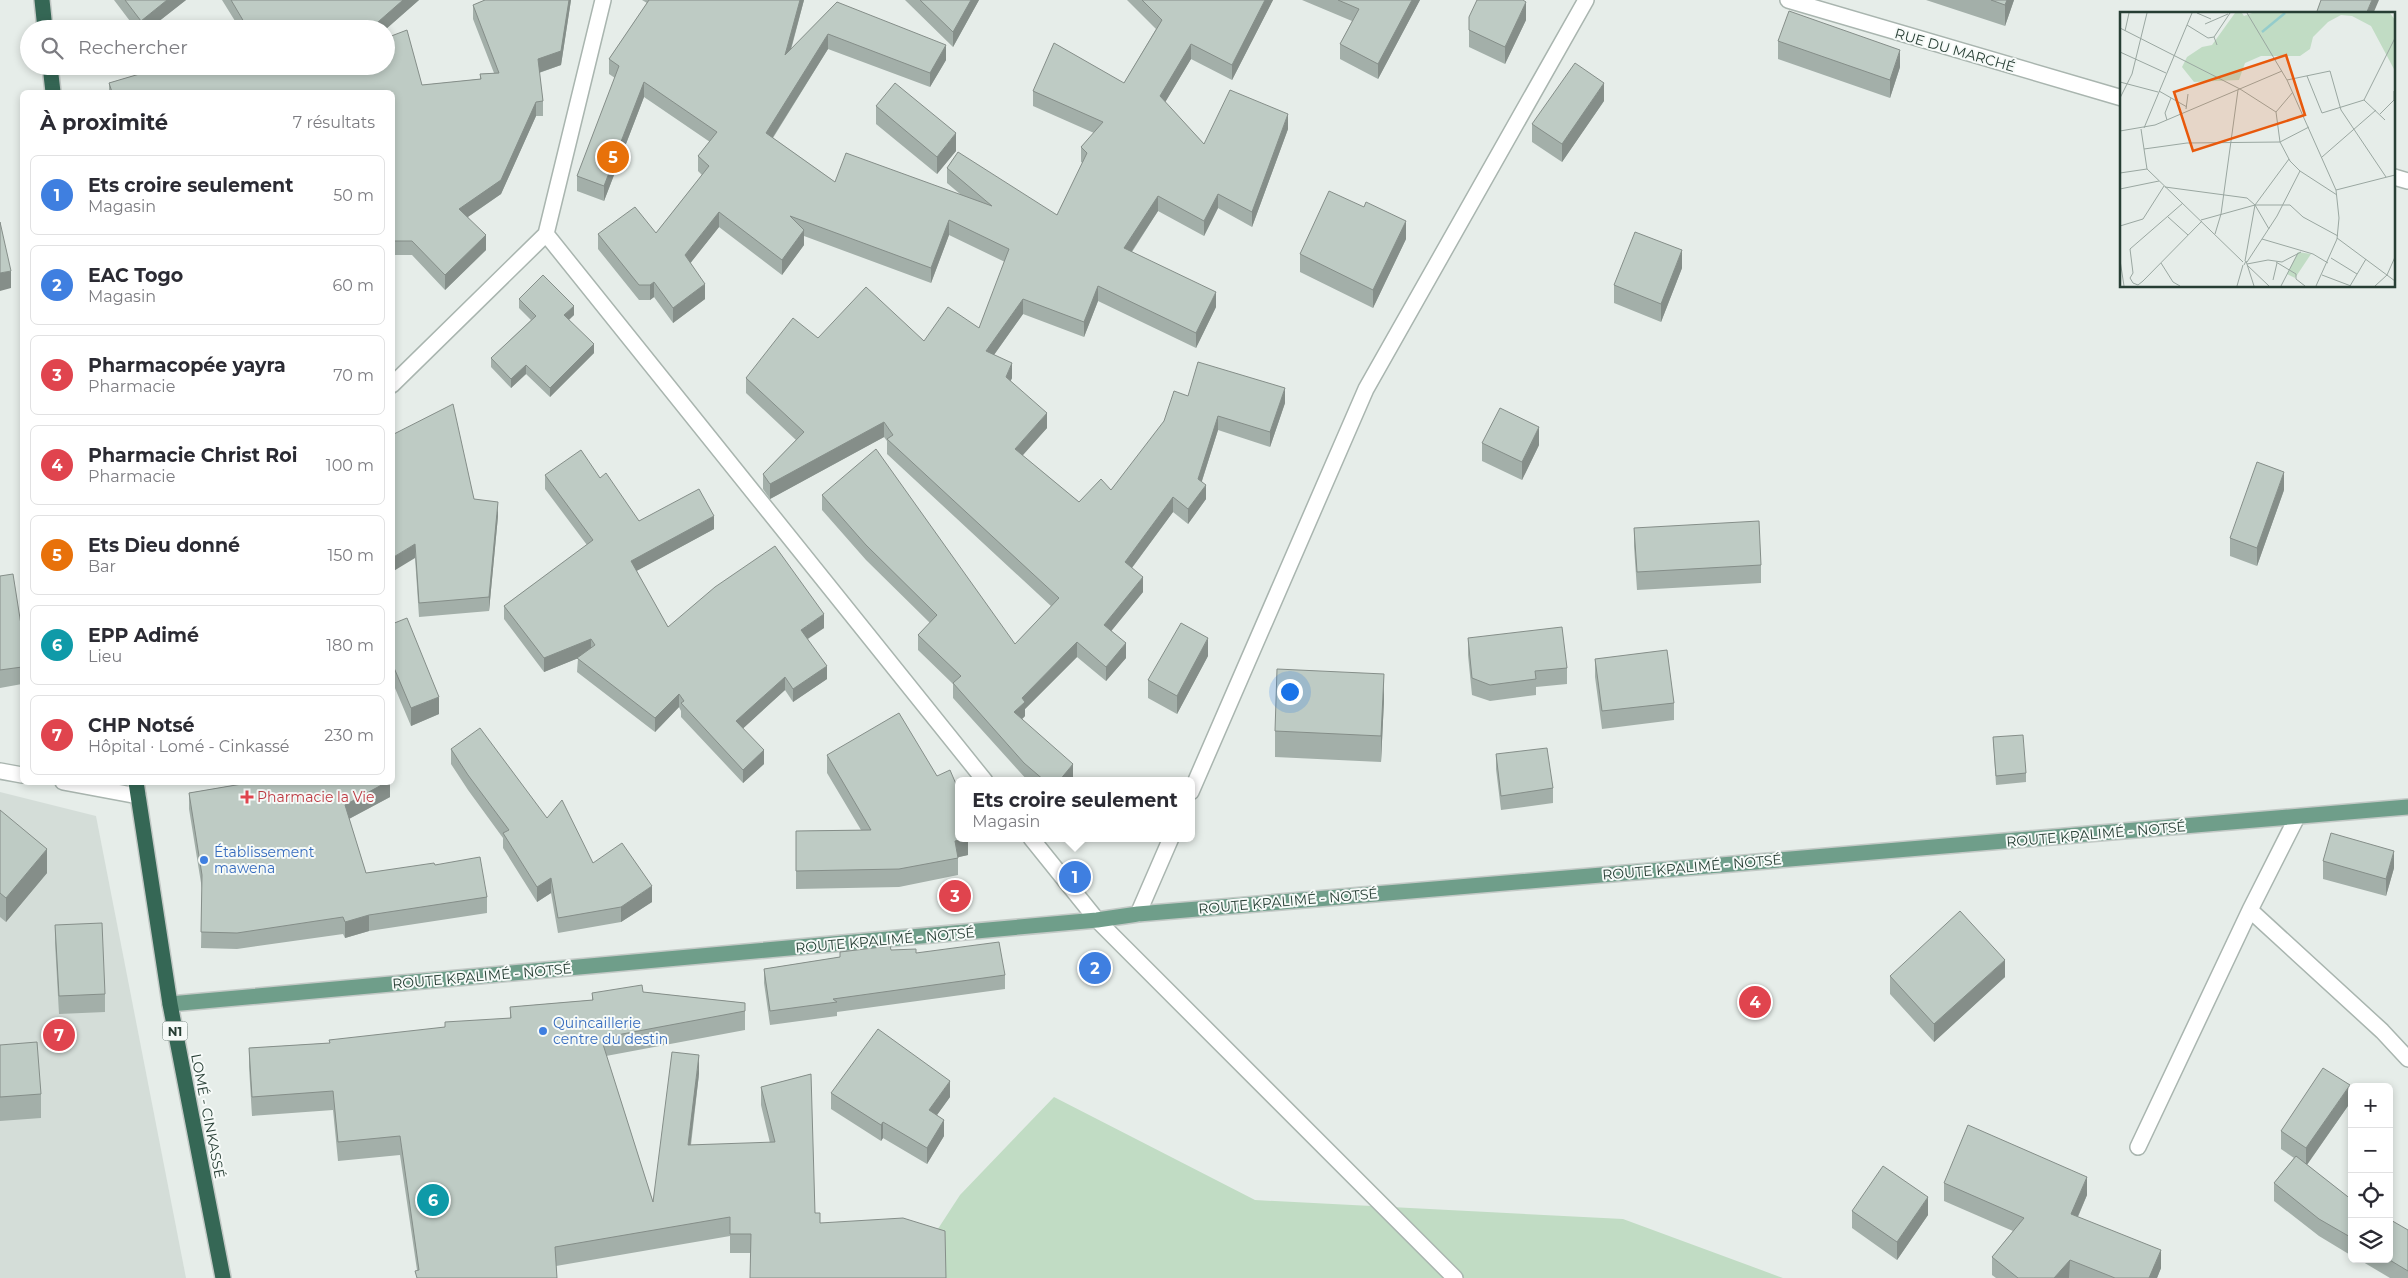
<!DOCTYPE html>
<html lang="fr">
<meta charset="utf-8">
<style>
:root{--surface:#fff;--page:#f2f2f3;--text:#2b2b33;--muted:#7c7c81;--line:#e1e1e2;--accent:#7e4d4e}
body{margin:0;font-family:Montserrat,sans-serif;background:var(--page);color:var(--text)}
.controls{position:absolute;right:15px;bottom:15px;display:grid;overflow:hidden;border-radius:8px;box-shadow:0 2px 8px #0003}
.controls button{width:45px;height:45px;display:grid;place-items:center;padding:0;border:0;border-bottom:1px solid var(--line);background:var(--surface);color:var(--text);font:25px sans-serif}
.you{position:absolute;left:1289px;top:691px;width:18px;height:18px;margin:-12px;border:4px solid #fff;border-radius:50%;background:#1a73e8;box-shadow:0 0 0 8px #1a73e833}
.badge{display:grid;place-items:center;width:32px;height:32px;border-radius:50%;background:var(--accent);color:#fff;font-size:16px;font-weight:700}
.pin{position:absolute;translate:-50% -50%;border:2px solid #fff;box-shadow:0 1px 5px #0006}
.popup{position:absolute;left:955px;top:777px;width:240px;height:65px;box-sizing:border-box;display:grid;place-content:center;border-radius:8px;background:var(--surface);filter:drop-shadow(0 1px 4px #0005);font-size:16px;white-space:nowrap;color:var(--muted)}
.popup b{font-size:19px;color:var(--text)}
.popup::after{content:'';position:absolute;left:50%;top:100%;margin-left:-10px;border:10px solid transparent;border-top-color:var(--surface)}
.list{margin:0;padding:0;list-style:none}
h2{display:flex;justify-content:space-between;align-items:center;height:65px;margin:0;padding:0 20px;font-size:21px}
h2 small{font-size:16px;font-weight:400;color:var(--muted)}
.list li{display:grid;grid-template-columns:32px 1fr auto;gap:15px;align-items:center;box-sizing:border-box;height:80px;margin:0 10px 10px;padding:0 10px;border:1px solid var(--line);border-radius:8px}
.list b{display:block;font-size:19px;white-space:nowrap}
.list p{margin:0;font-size:16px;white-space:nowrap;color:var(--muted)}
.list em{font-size:16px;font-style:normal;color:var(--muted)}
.icon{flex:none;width:28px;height:28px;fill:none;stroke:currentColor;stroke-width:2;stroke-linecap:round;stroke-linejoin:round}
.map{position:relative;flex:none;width:2408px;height:1278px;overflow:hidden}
.search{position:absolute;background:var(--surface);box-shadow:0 2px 8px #0003;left:20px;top:20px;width:375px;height:55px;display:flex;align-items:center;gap:12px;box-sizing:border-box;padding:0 18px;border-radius:28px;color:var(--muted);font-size:19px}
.panel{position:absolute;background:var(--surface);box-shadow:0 2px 8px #0003;left:20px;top:90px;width:375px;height:695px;border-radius:8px}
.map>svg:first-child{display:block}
.built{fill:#d4ddd8}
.green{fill:#c1dcc4}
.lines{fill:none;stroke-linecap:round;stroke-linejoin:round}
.minor-casing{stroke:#a9b5af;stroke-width:18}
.major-casing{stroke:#c3c9c6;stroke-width:18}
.highway-casing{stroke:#c3c9c6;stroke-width:18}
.minor{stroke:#fff;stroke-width:15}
.major{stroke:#6f9e8a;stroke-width:15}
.highway{stroke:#356755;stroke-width:15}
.wall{fill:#a3afa9}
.shaded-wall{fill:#858e89}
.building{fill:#becbc4;stroke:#858e89}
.health-dot{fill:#e0444e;stroke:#f6faf8;stroke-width:2}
.shop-dot{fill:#3f7fe0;stroke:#f6faf8;stroke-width:2}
.labels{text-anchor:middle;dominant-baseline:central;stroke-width:4;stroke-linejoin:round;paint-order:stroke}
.shield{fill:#f6faf8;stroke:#65766f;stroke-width:1}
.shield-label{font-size:12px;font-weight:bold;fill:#273e34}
.street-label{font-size:14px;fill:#273e34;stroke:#f6faf8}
.health-label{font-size:14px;fill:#be3a42;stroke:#f6faf8;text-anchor:start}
.shop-label{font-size:14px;fill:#366cbe;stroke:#f6faf8;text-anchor:start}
.inset-river{fill:none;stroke:#94cccb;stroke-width:2.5}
.inset-road{fill:none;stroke:#9aa7a1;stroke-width:1}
.view{fill:#e8590c;fill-opacity:0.15;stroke:#e8590c;stroke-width:2.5}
.inset-edge{fill:none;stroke:#273e34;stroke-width:2.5}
</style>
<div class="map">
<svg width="2408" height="1278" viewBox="0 0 2408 1278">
<rect width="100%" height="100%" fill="#e6ede9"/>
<!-- built -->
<path class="built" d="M0,792L96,816L186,1278H0Z"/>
<!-- green -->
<path class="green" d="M1054,1097L1255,1200L1623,1219L1783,1278H906L960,1195Z"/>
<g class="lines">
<!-- minor casing -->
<g class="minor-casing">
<path id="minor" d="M1788,0L2122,98
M2394,177L2408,181
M546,234L985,781
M392,385L546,234L603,0
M0,771L22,775
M63,782L138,796
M1191,792L1366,389L1586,0
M1031,838L1097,920L1455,1278
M2250,910L2382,1031L2408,1059
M1138,914L1171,838
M2138,1147L2250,910L2297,817"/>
</g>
<!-- major casing -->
<g class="major-casing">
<path id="major" d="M170,1004L1097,920L1138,914L2408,807"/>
</g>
<!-- highway casing -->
<g class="highway-casing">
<path id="highway" d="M42,0L45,29
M50,66L53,92
M136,782L170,1004L223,1278"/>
</g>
<!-- minor -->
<use href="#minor" class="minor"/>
<!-- major -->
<use href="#major" class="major"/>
<!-- highway -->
<use href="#highway" class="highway"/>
</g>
<!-- wall -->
<path class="wall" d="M114,0H186L149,29H136Z
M222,0H419L386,29H240Z
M485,0H571L561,65L539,73L543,101V116H536L501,194L468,217L486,250L445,290L412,255H392V92H109V83L150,71V66H386L422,85L480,79V74L494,73L473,19V5Z
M642,0H804L791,50L837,2L946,60L930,87L828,49L773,138L835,182L960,194L947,183V168L1057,215L1083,163L1081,162V147L1094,133L1033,106V91L1124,83L1156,29L1127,0H1273L1232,80L1191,59L1165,102L1204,144L1288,129L1252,227L1218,208L1204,236L1158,211L1132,252L1216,307L1196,348L1098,301L1084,337L1023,314L994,355L1012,378L1010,381L1047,428L1022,455L1079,502L1111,490L1188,396L1285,403L1270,447L1218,430L1202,481L1206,499L1188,524L1173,512L1132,568L1143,592L1111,631L1126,658L1106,681L1077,657L1025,709V716L1022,719L1073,779L1072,781H1028L953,698V684L918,650V635L930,623L866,560L822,510V495L1015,644L1051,606L887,454V441L884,437L770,499L763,489V474L796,440L746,393V378L818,338L924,341L979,328L1005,262L949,235L931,283L804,236V245L782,275L719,227L690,263L705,299L673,323L654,297L650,300H639L598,249V234L656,233L702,175L698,171V156L710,142L644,97L604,201L577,191V176L615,78L609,74V59L647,3Z
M905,0H979L953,47Z
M1302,0H1420L1378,79L1340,59V44L1352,21Z
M1926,0H2014L2005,26Z
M1469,17L1526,20L1505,64L1469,47Z
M1778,41L1900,67L1890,98L1778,59Z
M1604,101L1562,162L1532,142V124Z
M876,106L956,151L937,174L876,124Z
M1406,239L1373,308L1300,272V254Z
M1682,268L1661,322L1614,303V285Z
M519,299L574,315L569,320L594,353L550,397L526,374L511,388L491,367V358L531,320L519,308Z
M392,435L474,499L498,516L489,611L419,617L415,558Z
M1482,443L1539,445L1522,480L1482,461Z
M545,475L600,478L639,521L714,529L636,571L668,627L824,628L808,639L827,679L793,702L785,690L743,728L764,764L743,783L681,717V711L679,707L655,732L577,672L578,658L544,672L504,619V606L587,545L545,489Z
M2284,490L2257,566L2230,556V538Z
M1634,528L1761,565V583L1637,590L1634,546Z
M0,576L22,631V684L0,688Z
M392,624L439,714L411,726L392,681Z
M1468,638L1567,668V684L1536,687V695L1490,701L1472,695L1468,655Z
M1208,656L1177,714L1148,698V680Z
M1595,659L1674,703V720L1602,729L1595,677Z
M1384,700L1381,762L1275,757V731Z
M1993,737L2026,773V782L1996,785Z
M451,749L547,818L593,863L652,902L621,922L558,933L551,893L537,902L503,848V838L468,790L451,764Z
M1496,754L1553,788V803L1501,810L1496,769Z
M827,755L968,838V855L958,857V875L899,887L796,889V831L861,830L827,773Z
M241,782H390V797L349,819L366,873L435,865L487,897V913L369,931L345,938L343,934L237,949L201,948L202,889L189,809V793L241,784Z
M0,810L47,873L6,922L0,917Z
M2323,861L2394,868L2386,896L2323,879Z
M55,925L105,994V1012L59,1014L55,943Z
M891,950L916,953L1005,975V989L837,1012V1016L770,1025L764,983V969L840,957V952Z
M1890,976L2005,977L1934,1042L1890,994Z
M643,992L745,1003V1030L606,1056L653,1202L699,1074L691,1145L770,1143L761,1105V1087L811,1074L751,1253H730V1236L556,1266L417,1270L400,1155L338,1161L333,1110L252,1116L249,1067V1048L329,1043L510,1018V1007L592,1000V993Z
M0,1045L41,1094V1118L0,1121Z
M831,1093L950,1097L937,1115L944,1136L927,1164L883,1138L881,1141L831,1109Z
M2350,1103L2307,1165L2352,1200V1256L2319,1236L2274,1201V1183L2294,1158L2281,1149V1131Z
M1944,1183L2087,1195L2078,1217L2161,1268L2157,1278H1996L1992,1275V1257L2013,1231L1944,1201Z
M1852,1211L1928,1215L1897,1260L1852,1228Z
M2408,1230V1278H2390L2358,1259H2389Z"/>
<!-- shaded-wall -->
<path class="shaded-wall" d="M167,0H186L149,29H141V21Z
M403,0H419L386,29H370Z
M569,0H571L561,65L538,73V59Z
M800,0H804L785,70V55Z
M971,0H979L953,47V32Z
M1265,0H1273L1232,80V65Z
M1412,0H1420L1378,79V64Z
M2007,0H2014L2005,26V5Z
M2372,0H2379L2373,14H2366Z
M1526,2V20L1505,64V47Z
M828,34V49L766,148V133Z
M1191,44V59L1160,111V96Z
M946,45V60L930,87V73Z
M1900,50V67L1890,98V80Z
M644,82V97L604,201V186Z
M1604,83V101L1562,162V144Z
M536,102V116L501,194L459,223V209Z
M1288,114V129L1252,227V212Z
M956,133V151L937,174V157Z
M1218,194V208L1204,236V221Z
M1158,196V211L1124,263V248Z
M719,212V227L685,270V255Z
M949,220V235L931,283V268Z
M1406,221V239L1373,308V290Z
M804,230V245L782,275V260Z
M486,235V250L445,290V275Z
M1682,250V268L1661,322V304Z
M11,271V288L0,291V273Z
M654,282V297L650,300V285Z
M705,284V299L673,323V308Z
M1098,286V301L1084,337V322Z
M1216,292V307L1196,348V333Z
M1023,299V314L986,366V351Z
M574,306V315L564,324V315Z
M594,344V353L550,397V388Z
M1012,363V378L1006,392V377Z
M526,365V374L511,388V379Z
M1285,388V403L1270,447V432Z
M1047,413V428L1015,464V449Z
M1218,416V430L1198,493V479Z
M884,422V437L770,499V484Z
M1539,427V445L1522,480V462Z
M2284,472V490L2257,566V548Z
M1206,485V499L1188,524V509Z
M1173,497V512L1125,577V562Z
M498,502V516L489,611V597Z
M714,516V529L631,574V561Z
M415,544V558L392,572V558Z
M1143,577V592L1104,640V625Z
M824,614V628L801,643V630Z
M1208,638V656L1177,714V696Z
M591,639V653L544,672V658Z
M1077,642V657L1025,709V716L1014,727V712L1022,698Z
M1126,643V658L1106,681V667Z
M827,666V679L793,702V689Z
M1384,674V700L1381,762V736Z
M785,677V690L736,735V721Z
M679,694V707L655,732V718Z
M439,697V714L411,726V708Z
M764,750V764L743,783V770Z
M1073,764V779L1072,781H1059Z
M387,782H390V797L345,821V805Z
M966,838H968V855L955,858V841Z
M47,849V873L6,922V898Z
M2394,851V868L2386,896V879Z
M551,878V893L537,902V887Z
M652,886V902L621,922V907Z
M369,915V931L345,938V922Z
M2005,960V977L1934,1042V1024Z
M699,1055V1074L688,1163V1145Z
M950,1081V1097L929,1126V1110Z
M2350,1085V1103L2306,1166V1148Z
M944,1120V1136L927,1164V1148Z
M883,1122V1138L881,1141V1125Z
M2087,1177V1195L2071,1232V1214Z
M1928,1197V1215L1897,1260V1242Z
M2161,1250V1268L2157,1278H2149Z
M2070,1260L2069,1278H2054Z"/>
<!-- building -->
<path class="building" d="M125,0H167L141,21Z
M231,0H403L370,29H241L247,27Z
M485,0H569L561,51L538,59L543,101L536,102L501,180L459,209L486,235L445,275L412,241H392V92H112L109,83L153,70L152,66H386V38L407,30L422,85L481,79L480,74L499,73L473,5Z
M649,0H800L785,55L837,2L946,45L930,73L828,34L766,133L835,182L846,153L992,206L947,168L958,152L1057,215L1087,153L1081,147L1103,122L1033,91L1054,43L1124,83L1162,20L1142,0H1265L1232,65L1191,44L1160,96L1204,144L1230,90L1288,114L1252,212L1218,194L1204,221L1158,196L1124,248L1216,292L1196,333L1098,286L1084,322L1023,299L986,351L1012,363L1006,377L1047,413L1015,449L1079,502L1101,479L1111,490L1164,421L1174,391L1188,396L1198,362L1285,388L1270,432L1218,416L1198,479L1206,485L1188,509L1173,497L1125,562L1143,577L1104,625L1126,643L1106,667L1077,642L1022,698L1025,702L1014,712L1073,764L1059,781H1045L1024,763L953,683L961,676L918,635L937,615L866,545L822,495L876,449L1015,644L1059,598L887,439L893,435L884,422L770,484L763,474L804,432L746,378L793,318L818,338L866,287L924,341L948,307L979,328L1009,249L949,220L931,268L790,216L804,230L782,260L719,212L685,255L705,284L673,308L654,282L650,285H639L598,234L635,207L656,233L709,166L698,156L717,132L644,82L604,186L577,176L619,66L609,59Z
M920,0H971L953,32Z
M1338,0H1412L1378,64L1340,44L1359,9Z
M1477,0H1523L1526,2L1505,47L1469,30V17Z
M1991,0H2007L2005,5Z
M2321,0H2372L2366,14H2316Z
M1789,11L1900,50L1890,80L1778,41Z
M1575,63L1604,83L1562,144L1532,124Z
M895,83L956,133L937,157L876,106Z
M1329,191L1364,207L1366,202L1406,221L1373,290L1300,254Z
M0,222L11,271L0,273Z
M1635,232L1682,250L1661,304L1614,285Z
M543,275L574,306L564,315L594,344L550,388L526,365L511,379L491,358L536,316L519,299Z
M453,404L474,499L498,502L489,597L419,603L415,544L392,558V435Z
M1500,408L1539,427L1522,462L1482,443Z
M581,450L600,478L606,473L639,521L699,489L714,516L631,561L668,627L715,587L775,546L824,614L801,630L827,666L793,689L785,677L736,721L764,750L743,770L681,703L684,701L679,694L655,718L577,658L595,645L591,639L544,658L504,606L593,540L545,475Z
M2257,462L2284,472L2257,548L2230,538Z
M1759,521L1761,565L1637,572L1634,528Z
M13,574L22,631V667L0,670V576Z
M407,618L439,697L411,708L392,663V624Z
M1181,623L1208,638L1177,696L1148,680Z
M1562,627L1567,668L1535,671L1536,679L1490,685L1472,678L1468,638Z
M1667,650L1674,703L1602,711L1595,659Z
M1277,669L1384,674L1381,736L1275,731Z
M899,713L937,776L950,770L959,791V838H966L955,841L958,858L899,869L796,871V831L871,830L827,755Z
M480,728L547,818L562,800L593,863L622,843L652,886L621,907L558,918L551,878L537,887L503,833L509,830L468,775L451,749Z
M2023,735L2026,773L1996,776L1993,737Z
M1547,748L1553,788L1501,796L1496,754Z
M242,782H387L345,805L366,873L434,863L435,865L480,857L487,897L369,915L345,922L343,917L237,933L201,932L202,875L189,793L242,784Z
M0,810L47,849L6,898L0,893Z
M2331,833L2394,851L2386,879L2323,861Z
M1960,911L2005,960L1934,1024L1890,976Z
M102,923L105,994L59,996L55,925Z
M999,942L1005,975L833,999L837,1002L770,1011L764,969L840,957V952L890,946L891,950L916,949V953Z
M642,985L643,992L745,1003V1011L601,1038L653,1202L672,1052L699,1055L688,1145L775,1142L761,1087L811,1074L815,1213H820V1223L903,1218L945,1231L946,1278H750L751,1234H730V1217L555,1247L557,1278H417L415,1271L419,1270L400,1136L338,1142L333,1091L252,1097L249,1048L330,1043L329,1040L445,1027V1022L511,1018L510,1007L593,1000L592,993Z
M878,1029L950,1081L929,1110L944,1120L927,1148L883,1122L881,1125L831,1093Z
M37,1042L41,1094L0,1097V1045Z
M2323,1068L2350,1085L2306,1148L2281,1131Z
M1968,1125L2087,1177L2071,1214L2161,1250L2149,1278H2115L2070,1260L2054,1278H2018L1992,1257L2024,1218L1944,1183Z
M2296,1156L2352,1200V1238L2319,1219L2274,1183Z
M1883,1166L1928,1197L1897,1242L1852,1211Z
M2389,1219L2408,1230V1271L2388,1259H2389Z"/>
<!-- markers -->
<path class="health-dot" d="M244.5 789.5h5v5h5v5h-5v5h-5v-5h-5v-5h5z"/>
<g class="shop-dot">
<circle cx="204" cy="860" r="5"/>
<circle cx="543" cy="1031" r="5"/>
</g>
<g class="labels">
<!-- shield labels -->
<rect class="shield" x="162.5" y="1021.5" width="25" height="19" rx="4"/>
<g class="shield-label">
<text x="175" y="1031">N1</text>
</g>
<!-- street labels -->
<g class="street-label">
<text transform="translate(1955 50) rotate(16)">RUE DU MARCHÉ</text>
<text transform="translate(2096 834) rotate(-5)">ROUTE KPALIMÉ - NOTSÉ</text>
<text transform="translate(1692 867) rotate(-5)">ROUTE KPALIMÉ - NOTSÉ</text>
<text transform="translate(1288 901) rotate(-5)">ROUTE KPALIMÉ - NOTSÉ</text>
<text transform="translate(885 940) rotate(-5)">ROUTE KPALIMÉ - NOTSÉ</text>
<text transform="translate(482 976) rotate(-5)">ROUTE KPALIMÉ - NOTSÉ</text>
<text transform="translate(208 1116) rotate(79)">LOMÉ - CINKASSÉ</text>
</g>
<!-- health labels -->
<g class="health-label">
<text x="257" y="797">Pharmacie la Vie</text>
</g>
<!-- shop labels -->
<g class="shop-label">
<text x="214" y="852">Établissement<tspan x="214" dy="16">mawena</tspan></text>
<text x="553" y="1023">Quincaillerie<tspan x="553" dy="16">centre du destin</tspan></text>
</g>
</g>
<!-- overview -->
<g transform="translate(2120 12)">
<rect width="275" height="275" fill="#e6ede9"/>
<path d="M115,1H122L124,4L132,1H270L275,8V59L251,14L232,4L221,3L208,10L193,25L190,37L180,44H141L125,51L119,68L74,70L62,55L67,45L82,35L92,33ZM178,240L191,242L175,266L167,262Z" fill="#c1dcc4"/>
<path class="inset-river" d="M142,20L165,1"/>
<path class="inset-road" d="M77,1L91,7M127,1L167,68L216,178L219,206L217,227L196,274M85,12L108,2M67,13L88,26L94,25L97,33M0,16L120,77L156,100M5,19L9,1M94,25L110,1M0,40L46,61M187,64L202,101L244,88L265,108M167,68L210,59L221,98L266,165M0,70L38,80M39,79L67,95M173,80L156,100L160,130L170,149L180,159L217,183M0,86L12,62L27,1M244,88L275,26M66,97L68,82M260,102L274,88V79M47,108L45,101L51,86M24,116L72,1M21,117L27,157L123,250M0,119L35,113L162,59M24,137L67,131L160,130L189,115M202,145L256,98M0,161L27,157M45,175L127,186L135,193L149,217M0,177L39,169M216,178L275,163M63,191L10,237L13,261L10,266L13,271L18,273L23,269L82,209M48,205L68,223M81,208L135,193H170L183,205L218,224M0,214L23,207L44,174M95,222L101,202L118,78M217,226L275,269M142,227L193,242L208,251M211,246L237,262M0,248L4,274M125,249L135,193L169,147M127,250L157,204L180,159M156,250L176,262V267L185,274M41,251L53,270L60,274M127,252L148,248L162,250L181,240M124,253L126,249L134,274M127,253L149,274M202,263L231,274M153,268L157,251M117,274L123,253M161,274L178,241M230,274L246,247M255,274L267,263L275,245"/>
<path class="view" d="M166,43L185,103L73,139L54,80Z"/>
<rect width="275" height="275" class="inset-edge"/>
</g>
</svg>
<div class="controls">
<button>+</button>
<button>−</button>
<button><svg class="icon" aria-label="locate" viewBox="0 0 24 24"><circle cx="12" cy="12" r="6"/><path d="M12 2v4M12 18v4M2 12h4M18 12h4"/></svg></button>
<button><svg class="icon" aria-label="layers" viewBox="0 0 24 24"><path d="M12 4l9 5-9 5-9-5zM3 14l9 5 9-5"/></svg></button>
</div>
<div class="you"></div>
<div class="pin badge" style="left:1075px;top:877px;background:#3f7fe0">1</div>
<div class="popup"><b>Ets croire seulement</b>Magasin</div>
<div class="pin badge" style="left:1095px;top:968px;background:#3f7fe0">2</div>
<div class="pin badge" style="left:955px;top:896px;background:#e0444e">3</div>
<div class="pin badge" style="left:1755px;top:1002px;background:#e0444e">4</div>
<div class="pin badge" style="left:613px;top:157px;background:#e8710a">5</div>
<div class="pin badge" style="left:433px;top:1200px;background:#0f9aa8">6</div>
<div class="pin badge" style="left:59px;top:1035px;background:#e0444e">7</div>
<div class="search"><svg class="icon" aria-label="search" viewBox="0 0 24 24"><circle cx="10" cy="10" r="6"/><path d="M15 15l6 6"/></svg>Rechercher</div>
<section class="panel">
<h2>À proximité<small>7 résultats</small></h2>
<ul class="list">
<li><span class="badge" style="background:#3f7fe0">1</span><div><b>Ets croire seulement</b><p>Magasin</p></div><em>50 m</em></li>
<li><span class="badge" style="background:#3f7fe0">2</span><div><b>EAC Togo</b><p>Magasin</p></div><em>60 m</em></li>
<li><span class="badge" style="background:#e0444e">3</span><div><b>Pharmacopée yayra</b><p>Pharmacie</p></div><em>70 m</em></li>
<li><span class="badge" style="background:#e0444e">4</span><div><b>Pharmacie Christ Roi</b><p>Pharmacie</p></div><em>100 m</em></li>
<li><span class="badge" style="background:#e8710a">5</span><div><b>Ets Dieu donné</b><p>Bar</p></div><em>150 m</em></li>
<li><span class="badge" style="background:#0f9aa8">6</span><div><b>EPP Adimé</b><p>Lieu</p></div><em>180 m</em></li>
<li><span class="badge" style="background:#e0444e">7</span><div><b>CHP Notsé</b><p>Hôpital · Lomé - Cinkassé</p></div><em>230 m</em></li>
</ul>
</section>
</div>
